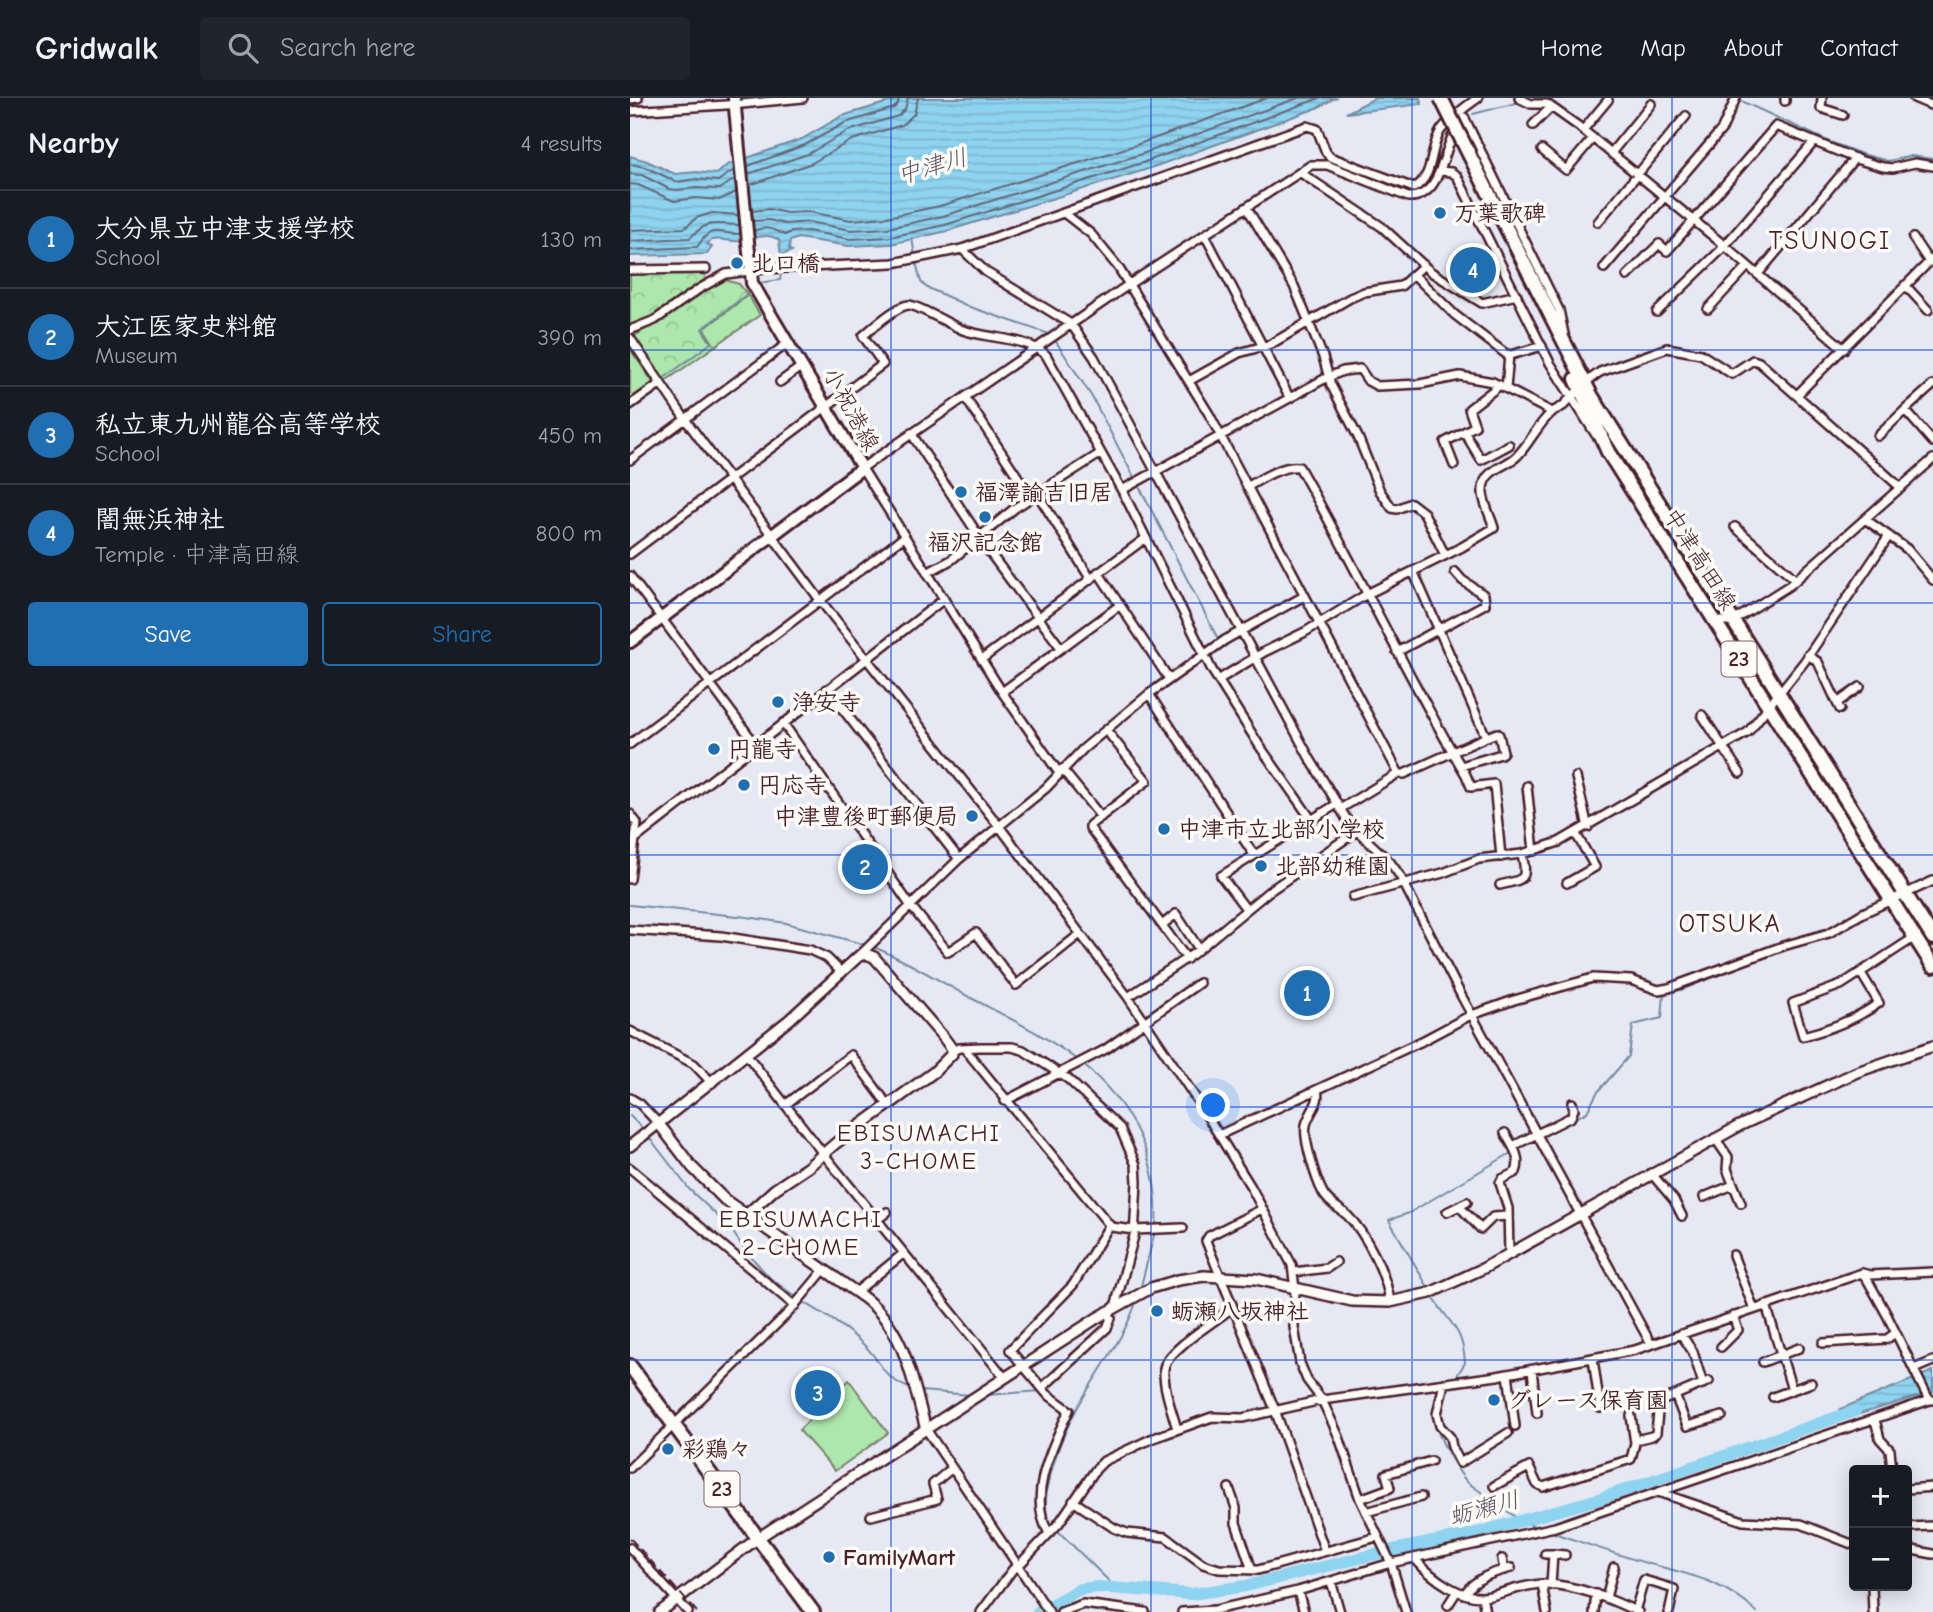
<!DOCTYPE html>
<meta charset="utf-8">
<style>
:root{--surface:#171b24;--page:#20242c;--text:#f1f3f6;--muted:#9ea1a6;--line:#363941;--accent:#1f6fb2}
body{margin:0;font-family:"Comic Neue","Klee One",sans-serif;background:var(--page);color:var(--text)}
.controls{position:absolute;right:21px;bottom:21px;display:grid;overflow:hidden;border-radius:7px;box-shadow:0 4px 18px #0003}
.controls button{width:63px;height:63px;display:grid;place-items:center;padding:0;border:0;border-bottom:2px solid var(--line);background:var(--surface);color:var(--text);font:35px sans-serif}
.you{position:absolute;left:584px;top:1008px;width:24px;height:24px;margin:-18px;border:5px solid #fff;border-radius:50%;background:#1a73e8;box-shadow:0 0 0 10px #1a73e833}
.badge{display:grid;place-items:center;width:46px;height:46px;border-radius:50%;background:var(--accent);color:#fff;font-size:23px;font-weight:700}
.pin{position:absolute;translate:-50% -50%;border:4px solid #fff;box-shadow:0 2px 7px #0006}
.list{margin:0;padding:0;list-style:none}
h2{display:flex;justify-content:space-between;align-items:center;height:91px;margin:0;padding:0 28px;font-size:30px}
h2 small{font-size:23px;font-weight:400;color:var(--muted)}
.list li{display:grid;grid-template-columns:46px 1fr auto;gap:21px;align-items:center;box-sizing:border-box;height:98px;padding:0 28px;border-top:2px solid var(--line)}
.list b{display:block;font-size:26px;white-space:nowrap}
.list p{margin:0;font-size:23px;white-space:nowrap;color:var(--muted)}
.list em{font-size:23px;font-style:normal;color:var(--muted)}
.actions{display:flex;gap:14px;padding:21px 28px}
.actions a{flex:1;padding:16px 0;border:2px solid var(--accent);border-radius:7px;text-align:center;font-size:24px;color:var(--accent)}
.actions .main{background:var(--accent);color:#fff}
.icon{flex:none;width:38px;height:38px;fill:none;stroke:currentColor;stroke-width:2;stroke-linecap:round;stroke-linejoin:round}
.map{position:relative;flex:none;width:1303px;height:1514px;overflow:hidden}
header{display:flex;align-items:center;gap:42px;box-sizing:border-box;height:98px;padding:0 35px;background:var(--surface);border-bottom:2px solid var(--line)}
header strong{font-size:33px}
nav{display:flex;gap:38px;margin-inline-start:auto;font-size:24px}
.search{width:490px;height:63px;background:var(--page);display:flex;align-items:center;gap:18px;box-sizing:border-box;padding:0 24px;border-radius:7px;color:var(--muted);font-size:26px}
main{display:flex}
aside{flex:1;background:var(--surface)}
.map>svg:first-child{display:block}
.park{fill:url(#park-crowns);stroke:#7b836c;stroke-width:2}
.garden{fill:#ace7ac;stroke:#7b836c;stroke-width:2}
.water{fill:url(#water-rules);stroke:#738ba1;stroke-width:2}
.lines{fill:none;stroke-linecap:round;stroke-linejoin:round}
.shore{stroke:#656779;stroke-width:2}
.stream{stroke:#738ba1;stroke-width:2}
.river{stroke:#8ed3ef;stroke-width:12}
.minor-casing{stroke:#4a1f2b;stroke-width:12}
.tertiary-casing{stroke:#4a1f2b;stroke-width:14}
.secondary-casing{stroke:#4a1f2b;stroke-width:16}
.primary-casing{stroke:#4a1f2b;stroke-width:18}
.minor{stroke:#fdfcf7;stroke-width:7}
.tertiary{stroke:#fdfcf7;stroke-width:9}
.secondary{stroke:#fdfcf7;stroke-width:10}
.primary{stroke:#fdfcf7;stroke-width:12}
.rail{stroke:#4a1f2b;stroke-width:2;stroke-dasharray:10 5;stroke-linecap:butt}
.primary-bridge-casing{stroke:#4a1f2b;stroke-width:18;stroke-linecap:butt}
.primary-bridge{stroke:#fdfcf7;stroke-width:12}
.grid{fill:none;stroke:#1d4ed8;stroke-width:2;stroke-opacity:0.55}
.poi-dot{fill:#1f6fb2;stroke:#fdfcf7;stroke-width:2.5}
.labels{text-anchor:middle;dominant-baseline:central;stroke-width:7;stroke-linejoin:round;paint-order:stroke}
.shield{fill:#fdfcf7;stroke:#806168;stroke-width:2}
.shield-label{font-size:21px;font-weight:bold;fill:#4a1f2b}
.poi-label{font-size:23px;font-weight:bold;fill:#4a1f2b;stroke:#fdfcf7;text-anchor:start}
.street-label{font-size:23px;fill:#4a1f2b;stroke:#fdfcf7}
.water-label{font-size:24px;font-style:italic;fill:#5e5566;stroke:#fdfcf7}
.neighbourhood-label{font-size:24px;letter-spacing:2px;fill:#4a1f2b;stroke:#fdfcf7}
.quarter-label{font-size:26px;letter-spacing:2px;fill:#4a1f2b;stroke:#fdfcf7}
</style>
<header>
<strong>Gridwalk</strong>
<div class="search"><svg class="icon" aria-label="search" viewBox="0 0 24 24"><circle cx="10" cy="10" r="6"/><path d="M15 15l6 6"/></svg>Search here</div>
<nav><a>Home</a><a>Map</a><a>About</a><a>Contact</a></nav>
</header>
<main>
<aside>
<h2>Nearby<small>4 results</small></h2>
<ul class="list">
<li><span class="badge">1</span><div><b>大分県立中津支援学校</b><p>School</p></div><em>130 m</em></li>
<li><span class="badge">2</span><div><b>大江医家史料館</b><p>Museum</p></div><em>390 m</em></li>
<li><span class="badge">3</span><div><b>私立東九州龍谷高等学校</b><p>School</p></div><em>450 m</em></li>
<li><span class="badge">4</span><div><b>闇無浜神社</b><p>Temple · 中津高田線</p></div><em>800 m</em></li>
</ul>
<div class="actions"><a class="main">Save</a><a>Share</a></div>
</aside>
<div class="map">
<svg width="1303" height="1514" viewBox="0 0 1303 1514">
<defs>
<pattern id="park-crowns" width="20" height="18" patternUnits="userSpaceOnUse" patternTransform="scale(1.75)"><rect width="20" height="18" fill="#ace7ac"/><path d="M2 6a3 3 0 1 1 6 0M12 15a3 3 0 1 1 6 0" fill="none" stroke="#96c694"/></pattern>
<pattern id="water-rules" width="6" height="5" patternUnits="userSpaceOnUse" patternTransform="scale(1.75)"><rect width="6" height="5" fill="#8ed3ef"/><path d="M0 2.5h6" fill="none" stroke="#7cb5cd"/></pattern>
</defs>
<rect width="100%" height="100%" fill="#e6e9f4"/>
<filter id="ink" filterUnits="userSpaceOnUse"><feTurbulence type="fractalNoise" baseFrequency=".0143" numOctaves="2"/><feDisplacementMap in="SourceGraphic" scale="14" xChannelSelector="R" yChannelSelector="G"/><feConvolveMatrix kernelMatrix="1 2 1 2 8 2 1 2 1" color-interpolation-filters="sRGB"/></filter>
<g filter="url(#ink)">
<!-- park -->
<path class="park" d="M75,172V181C53,198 28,223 0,228V175Z
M95,182L109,186L118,197L74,231L85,248L34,284L2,240L87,183Z"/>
<!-- garden -->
<path class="garden" d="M118,197L130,217L85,248L74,231Z
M0,251L24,286L0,303Z
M219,1282L258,1335L205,1373L169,1332Z"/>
<!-- water -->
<path class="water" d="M272,0H705L687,10L515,72L317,133L261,146L219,148L168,140L160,143L159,151L162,153L154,156V159H151L149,142C135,133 125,142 110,143C100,144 92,140 82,142L77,146L82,149L77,156L0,158V58L17,63L45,76L66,74L87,76L97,67L172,41L212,18Z
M745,0H790L792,6L716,15Z
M1303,1273V1294L1213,1321L1210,1311Z"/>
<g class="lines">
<!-- shore -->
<path class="shore" d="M0,66L15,69L47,84L66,81L88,83L104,72
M118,68L175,47L215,25L264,10L268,6L269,0
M0,76L12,77L39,91L47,92L66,90L90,91L105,81
M118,76L178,56L218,33L268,18L275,11L278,0
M0,86L8,87L44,103L66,100L89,102L106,94
M120,87L182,65L222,42L272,27L284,16L288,0
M122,113L139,111L156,115L179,114L221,122L257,119L310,108L506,47L637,0
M123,123L139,122L155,126L179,124L221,132L258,130L313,118L509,57L668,0
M0,132L55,130L66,120L82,115L108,117
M124,133C135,127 145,132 155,137L161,134L178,133L220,141L260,139L315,127L512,65L690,0
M0,143L60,140C79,120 85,127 109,127
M0,152L67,149C83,125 86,136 110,136"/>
<!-- stream -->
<path class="stream" d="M1109,2L1200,44L1232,56L1258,63L1281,58L1303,61
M843,16L890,4
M282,140L285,158
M286,164L291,184L296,189L340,209L416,235L420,239
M129,185L150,182L151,176
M425,242L462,299L506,383
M33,281L81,245L72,231L117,196
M509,388L587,539
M1281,797L1298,789
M0,807L117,819L156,825L236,847
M1218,828L1238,817
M241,848C277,862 309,883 343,901C379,920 415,937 447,962
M1150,853L1198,839
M451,965C502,1006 530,1062 526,1128
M0,1018L14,1032
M922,1032L957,1014L967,995L999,958L1003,927L1032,920L1034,896L1054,891L1138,857
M19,1039L59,1091L100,1130L115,1152L140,1180L166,1199
M888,1050L898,1044
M799,1191L759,1122L779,1115L881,1055
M510,1192L525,1133
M803,1199C819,1226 833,1229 835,1265L826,1279
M170,1202C192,1215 216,1229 234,1247C255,1267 250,1279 282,1291
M291,1293L341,1297
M423,1296L446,1311
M357,1297L411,1293
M804,1317C804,1334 826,1371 837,1384L891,1423L910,1430
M422,1427C404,1408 431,1341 442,1320C462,1279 494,1244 507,1201
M426,1431L488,1492
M921,1434C954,1445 987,1457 1020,1466C1064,1478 1091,1482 1127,1514"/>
<!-- river -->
<path class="river" d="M408,1514L450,1491L468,1489L561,1496L616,1488L758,1453L839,1437L972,1400L1225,1313"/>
<!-- minor casing -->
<g class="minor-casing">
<path id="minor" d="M889,0L901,6H917L948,28L1095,148L1214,251
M1192,0L1191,10L1213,17
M1284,0L1303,8
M0,1L8,0
M1155,3V0
M0,13L112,6L173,0
M834,19L929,212L934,236
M903,27L921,9
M953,32L978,2
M912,52L936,72L963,40
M981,55L1021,6
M810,73L821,74L827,78L920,265L966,337
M671,75L752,129L801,174L852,205L887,197
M617,110L664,188L693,259L701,287L728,339L750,393L762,410L767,411L781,405L794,415L815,457
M434,115L461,136L488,169L579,316L769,676H774L854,640L867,635L869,637L873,654L871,656L831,668
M968,124L1056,18
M575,137L659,299
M1283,140L1299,164
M332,151L356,174L441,226L464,259L679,659L719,725L760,764L770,778L832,899L1021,1246
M974,170L1082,43L1092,31L1106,0
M0,172L76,171
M1128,176L1225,60
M784,177L825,217L876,256L881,257L912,248
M997,178L1029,146L1037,153L1146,28L1229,62L1253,69L1263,70L1285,65L1303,68
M1275,187L1298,212
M1078,211L1118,168
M1027,214L1091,152L1184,44
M0,232L25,222L69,191L96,176L135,171L263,165L332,151L677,28L687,31L696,54L700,59L784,90C805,78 799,51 811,32C821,19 835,9 848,0
M0,240L55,321L190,502L369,728L498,899L571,1008L621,1089L662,1167L665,1191L664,1229L670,1265L677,1282L692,1302L709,1339L730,1401L761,1465L776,1514
M559,283L609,255L641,246L720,200L734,194L771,188L794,167
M150,284L172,268
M1303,287L1275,312L1303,344
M876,290L879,257
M1168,296L1303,160
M335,299L401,399
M0,307L31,285
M281,335L360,455L431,550
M835,335L851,362L879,347
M1248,338L1275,312
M0,362L158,245
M824,367L815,344L845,328L839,311L870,287
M617,389C631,381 652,367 669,369C727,470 776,577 836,677L841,689L864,686L871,759
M492,392L696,280L713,273L730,271L738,283L747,288L790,286L830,278L863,284L922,314L933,308L955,285L970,274L1037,250L1071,256L1102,276L1123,262L1129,264L1271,390
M407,395L460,480
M1235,421L1277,451L1303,482
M1105,429L1166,482
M0,456L253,266L233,238C242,230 267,208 278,207C286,206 322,228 333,232C358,241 397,239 416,257L495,398L582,572L629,647L681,721
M783,473L856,639
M468,474L539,581
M297,475L321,462L385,410L471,355
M0,478L126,647
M1085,523H1103L1160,487L1303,361
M767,554L855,506L854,497L832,482L825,474
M1178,557L1188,564L1210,611
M352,561L516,440
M588,582L634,554L675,534L737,496L832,449L864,430C860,414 843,390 861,375C869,368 881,365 888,357C901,343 908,326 922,314
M197,591L329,761
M372,594L490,507
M519,596L624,757
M1207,605L1230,589
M1072,617L1110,675
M153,625L280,807L318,854L346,835L386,887L450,836
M476,632L517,683L460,727V730L557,861
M0,646L274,439
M432,671L471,719
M429,675L372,594L232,370L504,183L681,67H697L778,99C809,100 812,60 822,39C825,32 830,26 835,20
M946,679L958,729
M897,688L904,753
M710,711L769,675
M0,716L7,725L0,781
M0,745L314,501
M937,785L965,769L946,736
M870,787C894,781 898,783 892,756
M723,799L813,775L849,761L892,756L929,744L1118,634L1174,564L1259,438
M616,811L591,778L707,706
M532,827L546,816L569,851
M0,832L91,838L180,852L197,860L212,875
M231,856L329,761L416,690L453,651L519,596L595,542L674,498
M1231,875L1249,905C1225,922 1201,931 1173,938L1163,905L1211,887L1285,839
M498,899L563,856L638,794L727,733
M0,933L64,966L82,985
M334,950L481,1129L504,1132L553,1130
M322,953L329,950L350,949H382L393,952L438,981L490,1030L506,1067L507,1084L504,1138L485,1209
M117,957L188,1049L375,1280
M687,992C691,1005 679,1014 676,1027C673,1041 686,1082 693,1095C698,1105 709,1110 717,1117C736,1135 757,1178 760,1204
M0,1000L10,1006L29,1026
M375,1003L476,951L569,885
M155,1007L221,957L258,1007
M875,1035C882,1047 892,1060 886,1074L872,1081L870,1085L878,1110L879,1156
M589,1037L792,943L839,918L884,902L963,880L1001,882L1028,892L1039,890L1153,848L1199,835L1233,815L1303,783
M1085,1040L1098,1059L1097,1071L1111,1105
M883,1048L941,1019L944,1011L942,1005
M0,1070L165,1208
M1021,1075L1044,1102L1052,1118
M1074,1099L1103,1087
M829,1108L851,1131L863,1119L878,1118
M632,1111L579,1138L576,1143L645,1312L695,1453
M817,1114L837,1104
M247,1122L257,1114
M1103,1157L1124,1211
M664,1174L697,1170L706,1164
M1232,1175L1240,1177L1303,1174
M226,1194L274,1155
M1136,1207L1162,1292L1181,1285
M1051,1236L1063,1254L1073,1286
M1193,1245L1257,1241L1265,1235
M1091,1249L1108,1232L1103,1218
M963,1261L970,1310
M1133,1264L1169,1250
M1284,1271L1303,1263
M902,1272L907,1315
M878,1276L885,1328
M814,1285L807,1316L810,1328L820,1339L822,1349L830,1365L878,1335
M413,1289L477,1230L481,1220L477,1213
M1045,1297L1057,1328L1092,1318
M1143,1299L1162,1292
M1245,1322L1250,1341L1260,1352L1262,1372
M296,1331L419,1514
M547,1331C542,1313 533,1290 534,1271C535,1253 588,1222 603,1209
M1005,1342L1022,1338L1026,1335L1029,1304L1079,1283
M0,1370L159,1214L194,1172
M864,1388L899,1369L907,1386L913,1389L1001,1361L1005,1345L1001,1318
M599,1390L606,1410V1425L622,1472
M1277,1391L1303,1389
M1031,1395L1113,1423L1171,1426L1224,1447
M730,1401L760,1390L756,1376L801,1363
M443,1403L484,1430L497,1435L536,1439L573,1466L589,1471L628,1472L747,1439
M736,1414L791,1399
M241,1418L307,1401L303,1386L322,1370
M1277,1429L1303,1428
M419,1435C396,1398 423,1348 439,1312L417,1296L380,1252L443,1187L479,1128
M0,1450L58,1514
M1277,1451L1303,1456
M915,1456H923L921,1487
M923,1456L935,1457
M785,1461C802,1480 833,1504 860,1498C878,1494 895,1486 914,1486C947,1487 978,1500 1008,1514
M872,1461L874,1472
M701,1483L710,1514
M912,1486L917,1514
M1242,1488L1243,1514
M668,1493L674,1514
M834,1496C846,1480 861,1475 881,1470
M852,1499L855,1514
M976,1500L984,1469
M818,1507L827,1493
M1005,1513L1014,1482L1044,1491L1039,1514
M351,1514L383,1471L391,1465L429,1425L466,1371L474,1363L521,1341L582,1319L613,1320L692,1302L867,1278L1005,1252L1232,1175L1237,1181L1257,1217L1297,1298L1300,1302H1303
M431,1514L453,1506L515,1514
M552,1514L585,1512L668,1493L761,1465L925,1429L1300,1302
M964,1514L966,1496"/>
</g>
<!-- tertiary casing -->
<g class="tertiary-casing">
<path id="tertiary" d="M29,1026L62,1069L95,1102L233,1199C276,1231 282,1283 296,1331
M0,1048L159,922L229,858L236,856L244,859L314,940L322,951V956L304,974L206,1045L178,1069L145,1091L116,1117
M30,1514L128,1440L467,1220L521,1190L548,1182L574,1178L626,1181L722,1203L760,1204L800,1195L854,1170L1109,1028L1227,974L1303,948"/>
</g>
<!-- secondary casing -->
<g class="secondary-casing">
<path id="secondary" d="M0,544L232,370L122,185L104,0"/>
</g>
<!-- primary casing -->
<g class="primary-casing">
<path id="primary" d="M840,58L961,297L1303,840
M946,281L978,354L1303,868
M0,1268L183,1514"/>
</g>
<!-- minor -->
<use href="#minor" class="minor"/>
<!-- tertiary -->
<use href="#tertiary" class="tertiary"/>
<!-- secondary -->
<use href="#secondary" class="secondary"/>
<!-- primary -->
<use href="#primary" class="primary"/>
<!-- rail -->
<path class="rail" d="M0,1440L67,1514"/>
<!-- primary-bridge casing -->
<g class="primary-bridge-casing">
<path id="primary-bridge" d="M811,0L840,58"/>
</g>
<!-- primary-bridge -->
<use href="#primary-bridge" class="primary-bridge"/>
</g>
</g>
<!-- grid -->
<path class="grid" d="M261,0V1514M521,0V1514M782,0V1514M1042,0V1514M0,252H1303M0,505H1303M0,757H1303M0,1009H1303M0,1262H1303"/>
<!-- markers -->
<g class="poi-dot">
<circle cx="810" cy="115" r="7"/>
<circle cx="107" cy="165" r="7"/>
<circle cx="331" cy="394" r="7"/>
<circle cx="355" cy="419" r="7"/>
<circle cx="148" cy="604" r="7"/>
<circle cx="84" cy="651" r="7"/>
<circle cx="114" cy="687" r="7"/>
<circle cx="342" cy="718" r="7"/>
<circle cx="534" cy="731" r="7"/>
<circle cx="631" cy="768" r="7"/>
<circle cx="527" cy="1213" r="7"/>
<circle cx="864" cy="1302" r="7"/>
<circle cx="38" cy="1351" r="7"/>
<circle cx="199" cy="1459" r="7"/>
</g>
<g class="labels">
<!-- shield labels -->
<g class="shield">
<rect x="1091.5" y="543.5" width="35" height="35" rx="5"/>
<rect x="74.5" y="1373.5" width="35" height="35" rx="5"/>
</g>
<g class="shield-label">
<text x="1109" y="561">23</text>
<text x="92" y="1391">23</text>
</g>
<!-- poi labels -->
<g class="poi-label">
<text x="824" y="115">万葉歌碑</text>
<text x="121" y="165">北口橋</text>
<text x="345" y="394">福澤諭吉旧居</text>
<text x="355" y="444" text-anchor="middle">福沢記念館</text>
<text x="162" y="604">浄安寺</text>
<text x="98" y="651">円龍寺</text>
<text x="128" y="687">円応寺</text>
<text x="328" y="718" text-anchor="end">中津豊後町郵便局</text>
<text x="548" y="731">中津市立北部小学校</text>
<text x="645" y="768">北部幼稚園</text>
<text x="541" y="1213">蛎瀬八坂神社</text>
<text x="878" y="1302">グレース保育園</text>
<text x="52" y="1351">彩鶏々</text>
<text x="213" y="1459">FamilyMart</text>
</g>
<!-- street labels -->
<g class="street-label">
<text transform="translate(221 311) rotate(61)">小祝港線</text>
<text transform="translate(1070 461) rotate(58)">中津高田線</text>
</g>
<!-- water labels -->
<g class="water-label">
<text transform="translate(302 68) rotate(-16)">中津川</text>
<text transform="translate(854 1410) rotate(-15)">蛎瀬川</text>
</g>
<!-- neighbourhood labels -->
<g class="neighbourhood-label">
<text x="289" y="1035">EBISUMACHI<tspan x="289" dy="28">3-CHOME</tspan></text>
<text x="171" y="1121">EBISUMACHI<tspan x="171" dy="28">2-CHOME</tspan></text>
</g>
<!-- quarter labels -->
<g class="quarter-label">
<text x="1200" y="143">TSUNOGI</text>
<text x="1100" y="826">OTSUKA</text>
</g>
</g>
</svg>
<div class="controls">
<button>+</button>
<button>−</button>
</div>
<div class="you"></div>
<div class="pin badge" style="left:677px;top:895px">1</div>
<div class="pin badge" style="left:235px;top:769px">2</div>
<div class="pin badge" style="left:188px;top:1295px">3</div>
<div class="pin badge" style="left:843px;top:172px">4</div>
</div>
</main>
